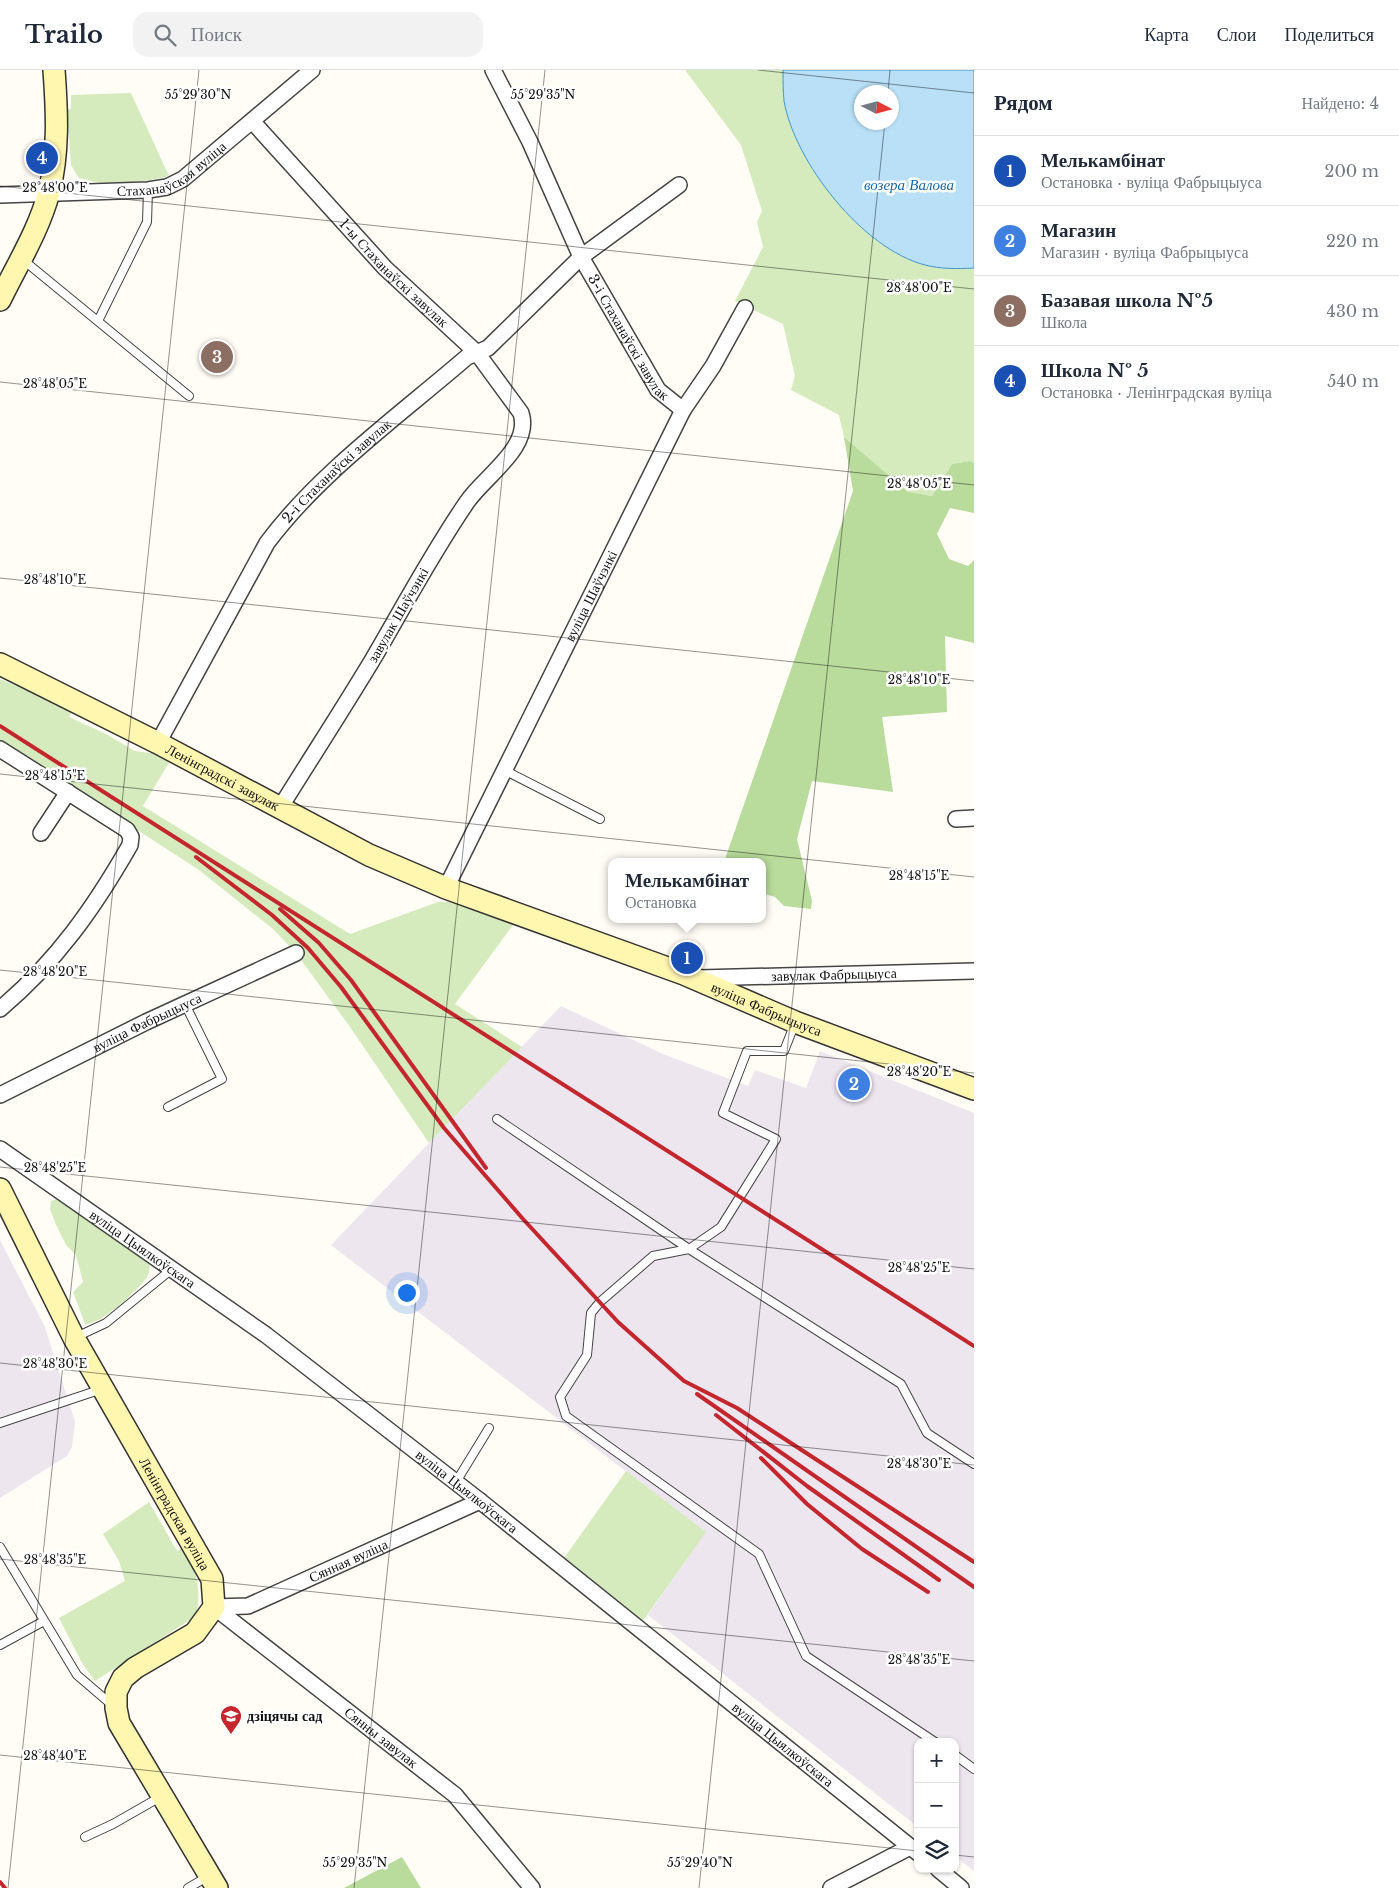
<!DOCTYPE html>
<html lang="ru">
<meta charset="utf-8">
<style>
:root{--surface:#fff;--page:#f2f2f3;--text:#1f2937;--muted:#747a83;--line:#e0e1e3;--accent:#d93025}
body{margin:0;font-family:"Libre Baskerville",serif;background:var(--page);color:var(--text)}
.controls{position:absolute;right:15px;bottom:15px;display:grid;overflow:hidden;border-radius:10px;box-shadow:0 1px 4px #0004}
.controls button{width:45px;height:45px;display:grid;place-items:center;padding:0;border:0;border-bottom:1px solid var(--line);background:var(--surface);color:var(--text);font:25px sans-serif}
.compass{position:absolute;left:854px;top:15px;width:45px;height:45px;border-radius:50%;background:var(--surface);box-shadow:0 1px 4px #0004;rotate:96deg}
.you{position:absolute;left:406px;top:1222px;width:18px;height:18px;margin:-12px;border:4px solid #fff;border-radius:50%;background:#1a73e8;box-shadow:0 0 0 8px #1a73e833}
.badge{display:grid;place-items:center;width:32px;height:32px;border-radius:50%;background:var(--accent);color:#fff;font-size:16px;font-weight:700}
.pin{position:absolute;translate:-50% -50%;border:2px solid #fff;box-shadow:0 1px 5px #0006}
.popup{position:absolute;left:608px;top:788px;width:158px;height:65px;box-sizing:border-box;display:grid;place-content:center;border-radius:10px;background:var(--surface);filter:drop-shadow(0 1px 4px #0005);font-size:16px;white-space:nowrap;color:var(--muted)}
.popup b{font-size:19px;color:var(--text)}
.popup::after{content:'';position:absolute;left:50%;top:100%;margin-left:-10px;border:10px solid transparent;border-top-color:var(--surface)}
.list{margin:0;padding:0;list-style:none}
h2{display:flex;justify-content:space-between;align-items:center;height:65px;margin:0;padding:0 20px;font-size:21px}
h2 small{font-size:16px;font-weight:400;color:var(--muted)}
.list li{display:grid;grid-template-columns:32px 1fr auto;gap:15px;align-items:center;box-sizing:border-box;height:70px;padding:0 20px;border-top:1px solid var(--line)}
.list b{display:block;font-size:19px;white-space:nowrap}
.list p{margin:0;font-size:16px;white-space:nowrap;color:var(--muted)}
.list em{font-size:16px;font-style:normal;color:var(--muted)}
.icon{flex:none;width:28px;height:28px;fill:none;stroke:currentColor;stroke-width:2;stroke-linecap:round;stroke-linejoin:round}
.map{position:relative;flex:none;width:974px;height:1818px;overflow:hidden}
header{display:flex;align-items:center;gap:30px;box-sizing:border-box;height:70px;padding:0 25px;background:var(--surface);border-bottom:1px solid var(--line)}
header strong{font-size:24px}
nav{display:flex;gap:28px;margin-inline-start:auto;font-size:18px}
.search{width:350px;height:45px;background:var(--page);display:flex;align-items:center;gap:12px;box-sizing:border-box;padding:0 18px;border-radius:15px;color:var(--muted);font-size:19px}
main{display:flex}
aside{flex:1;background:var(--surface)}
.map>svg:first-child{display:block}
.industrial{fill:#eee6ef}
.green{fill:#d5ebbd}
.forest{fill:#b9dc9c}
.water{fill:#b9e0f7;stroke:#3f96cf;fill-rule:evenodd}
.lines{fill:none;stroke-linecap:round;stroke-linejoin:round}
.lane-casing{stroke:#444;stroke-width:10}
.street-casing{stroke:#444;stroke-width:18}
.secondary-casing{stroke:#333;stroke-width:24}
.lane{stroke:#fff;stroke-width:8}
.street{stroke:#fff;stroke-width:15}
.secondary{stroke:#fff6b0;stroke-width:21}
.rail{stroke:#c4262e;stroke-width:4}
.ticks{fill:none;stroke:#111;stroke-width:1;stroke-opacity:0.45}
.labels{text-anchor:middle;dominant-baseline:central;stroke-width:5;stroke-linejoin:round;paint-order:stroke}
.street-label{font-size:14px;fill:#111;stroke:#fff}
.poi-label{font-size:14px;font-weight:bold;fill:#111;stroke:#fff;text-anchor:start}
.water-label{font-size:15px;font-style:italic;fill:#1768a6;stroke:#fff}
.ticks-label{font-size:12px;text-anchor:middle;fill:#111;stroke:#fff;stroke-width:5;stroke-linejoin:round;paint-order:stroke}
</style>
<header>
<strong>Trailo</strong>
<div class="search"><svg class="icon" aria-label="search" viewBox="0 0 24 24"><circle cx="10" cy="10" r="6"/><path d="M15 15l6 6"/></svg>Поиск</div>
<nav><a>Карта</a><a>Слои</a><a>Поделиться</a></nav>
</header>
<main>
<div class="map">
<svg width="974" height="1818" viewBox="0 0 974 1818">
<rect width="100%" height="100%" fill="#fffdf5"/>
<!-- industrial -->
<path class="industrial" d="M561,936L663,984L748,1016L755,1000L806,1018L820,981L974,1043V1801L955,1786V1672H918V1757L648,1545L705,1462L331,1175Z
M0,1170L45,1257L75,1352L72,1377L67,1386L0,1428Z"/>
<!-- green -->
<path class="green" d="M685,0H783C783,10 783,21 784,31C795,92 863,179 925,195C940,199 958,199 974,198V393L970,391L952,394L932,426L908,423L844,367L839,345L791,320L795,306L783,254L735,231L763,177L757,152L762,141L741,75Z
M131,23L169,106C149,112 96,117 78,107L71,95L67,39H71V25Z
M0,609L73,640L69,647L106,664L135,681L157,684L170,691L143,736L350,864L438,832H460L513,855L455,934L522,977L429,1073L350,957L296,883L273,859L199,800L0,671Z
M60,1128L149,1191C150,1197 150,1202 147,1207C140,1219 99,1256 85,1254L73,1222L83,1212L76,1185L66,1175L56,1155L50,1139L51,1131Z
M626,1401L706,1462L643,1551L564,1488Z
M149,1432L177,1481L182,1478C197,1499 202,1521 196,1546L95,1611L82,1593L59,1548L125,1511L119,1491L103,1464Z"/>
<!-- forest -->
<path class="forest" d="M844,367L908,422L932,426L952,394L970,391L974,393V443L950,438L937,464L949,489L968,496L974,490V573L945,566L947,642L882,647L893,722L812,711L797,769L812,831L811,839L784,836L775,827L762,823V792H724L853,421Z
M402,1787L421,1818H344Z"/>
<!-- water -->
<path class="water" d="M783,0H974V198C958,199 940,199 925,195C863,179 795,93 784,31C783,21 783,10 783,0ZM862,22H892V52H862Z"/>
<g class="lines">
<!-- lane casing -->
<g class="lane-casing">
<path id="lane" d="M22,189L189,326
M98,251L147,152L148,120
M504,700L600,749
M795,953L784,981H747L723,1043L776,1069L721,1157L689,1179L653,1186L600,1232L591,1243L587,1285L560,1327L566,1346L759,1484L806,1586L935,1672
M168,1037L222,1009L185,934
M497,1049L689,1179L901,1314L927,1363L974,1394
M76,1267L106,1253L172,1199
M0,1353L102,1319
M456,1412L489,1358
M0,1477L77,1605L112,1635
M0,1575L44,1551
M955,1685L974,1699
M85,1767L113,1754L162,1726
M188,1818L207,1807"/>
</g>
<!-- street casing -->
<g class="street-casing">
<g id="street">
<path id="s1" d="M493,0L530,72L581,187L658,320L683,340"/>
<path id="s2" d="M252,51L385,198L477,283L521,343C532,377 485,406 467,432C432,483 404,536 373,589C343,639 311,688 280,738"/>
<path id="s3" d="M0,125L148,120L167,117L183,109L312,0"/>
<path id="s4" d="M158,673L267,473C319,403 401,344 467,287L488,278L581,187L679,115"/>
<path d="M0,679L127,760L131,767L130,775C94,838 56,892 0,939"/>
<path d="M956,749L974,748"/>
<path d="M41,763L68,722"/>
<path id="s5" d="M446,818L683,340L713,296L745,238"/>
<path id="s6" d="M699,908L974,901"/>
<path id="s7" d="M0,1025L146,952L296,883"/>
<path id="s8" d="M0,1079L266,1265L480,1431L918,1783"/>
<path id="s9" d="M214,1537L455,1725L532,1818"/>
<path id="s10" d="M214,1537L248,1536L480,1431"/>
<path d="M938,1799L961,1818"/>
<path d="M831,1818L910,1777"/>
</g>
</g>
<!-- secondary casing -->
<g class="secondary-casing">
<g id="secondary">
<path d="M0,230C17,195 39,160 49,122C59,82 57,41 54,0"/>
<path id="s11" d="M0,594L158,673L369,785L446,818L684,904L795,952L974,1019"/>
<path id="s12" d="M0,1119L74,1268L212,1509L214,1537L195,1563L135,1598L123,1608L116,1622V1638L119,1653L217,1818"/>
</g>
</g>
<!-- lane -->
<use href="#lane" class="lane"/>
<!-- street -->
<use href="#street" class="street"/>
<!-- secondary -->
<use href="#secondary" class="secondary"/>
<!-- rail -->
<path class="rail" d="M0,656L974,1276
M196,787L272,845L308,878L341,917L444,1058L523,1149L618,1252L684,1311L737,1338L974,1492
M280,839L319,873L351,910L486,1098
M697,1324L974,1517
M716,1345L807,1416L939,1510
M761,1388L807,1434L862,1479L928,1522
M0,1812L5,1818"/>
</g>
<!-- ticks -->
<path class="ticks" d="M758,0L974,23M888,22L890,0M0,116L974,219M0,312L974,415M0,508L974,611M0,704L974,807M0,900L974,1003M0,1097L974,1199M0,1293L974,1395M0,1489L974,1591M0,1685L918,1781M955,1785L974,1787M8,1818L199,0M354,1818L545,0M699,1818L885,52"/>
<!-- icons -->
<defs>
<g id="school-pin" transform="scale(1.125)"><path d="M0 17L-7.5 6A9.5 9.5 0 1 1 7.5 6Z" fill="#c4262e" stroke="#fff"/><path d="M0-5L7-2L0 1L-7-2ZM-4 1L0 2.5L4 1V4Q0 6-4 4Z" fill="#fff"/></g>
</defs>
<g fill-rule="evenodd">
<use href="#school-pin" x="231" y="1646"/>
</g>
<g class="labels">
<!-- street labels -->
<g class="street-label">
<text stroke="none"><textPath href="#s3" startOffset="178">Стаханаўская вуліца</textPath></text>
<text stroke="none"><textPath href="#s2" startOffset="208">1-ы Стаханаўскі завулак</textPath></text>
<text stroke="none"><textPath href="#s1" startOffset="300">3-і Стаханаўскі завулак</textPath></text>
<text stroke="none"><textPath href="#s4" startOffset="328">2-і Стаханаўскі завулак</textPath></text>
<text stroke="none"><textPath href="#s5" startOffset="326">вуліца Шаўчэнкі</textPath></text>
<text transform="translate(398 545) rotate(-60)">завулак Шаўчэнкі</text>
<text stroke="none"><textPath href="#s11" startOffset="250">Ленінградскі завулак</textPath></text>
<text stroke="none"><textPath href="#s6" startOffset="135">завулак Фабрыцыуса</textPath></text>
<text stroke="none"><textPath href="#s11" startOffset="842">вуліца Фабрыцыуса</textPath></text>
<text stroke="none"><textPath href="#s7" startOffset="164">вуліца Фабрыцыуса</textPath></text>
<text stroke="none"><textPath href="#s8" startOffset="174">вуліца Цыялкоўскага</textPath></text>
<text stroke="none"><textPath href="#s8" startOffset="579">вуліца Цыялкоўскага</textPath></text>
<text stroke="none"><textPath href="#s12" startOffset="369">Ленінградская вуліца</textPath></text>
<text stroke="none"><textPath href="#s10" startOffset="144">Сянная вуліца</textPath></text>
<text stroke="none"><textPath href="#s9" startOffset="212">Сянны завулак</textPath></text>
<text stroke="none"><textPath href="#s8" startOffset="984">вуліца Цыялкоўскага</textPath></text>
</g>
<!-- poi labels -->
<g class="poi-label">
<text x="247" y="1646">дзіцячы сад</text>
</g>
<!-- water labels -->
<g class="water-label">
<text x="909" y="114">возера Валова</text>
</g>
</g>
<g class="ticks-label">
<text x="198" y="29">55°29'30"N</text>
<text x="543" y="29">55°29'35"N</text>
<text x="55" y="122">28°48'00"E</text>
<text x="919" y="222">28°48'00"E</text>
<text x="55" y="318">28°48'05"E</text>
<text x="919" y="418">28°48'05"E</text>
<text x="55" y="514">28°48'10"E</text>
<text x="919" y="614">28°48'10"E</text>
<text x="55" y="710">28°48'15"E</text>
<text x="919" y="810">28°48'15"E</text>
<text x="55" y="906">28°48'20"E</text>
<text x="919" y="1006">28°48'20"E</text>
<text x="55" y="1102">28°48'25"E</text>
<text x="919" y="1202">28°48'25"E</text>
<text x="55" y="1298">28°48'30"E</text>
<text x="919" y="1398">28°48'30"E</text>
<text x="55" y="1494">28°48'35"E</text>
<text x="919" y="1594">28°48'35"E</text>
<text x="55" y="1690">28°48'40"E</text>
<text x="355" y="1797">55°29'35"N</text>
<text x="700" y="1797">55°29'40"N</text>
</g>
</svg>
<div class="controls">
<button>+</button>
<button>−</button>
<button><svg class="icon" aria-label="layers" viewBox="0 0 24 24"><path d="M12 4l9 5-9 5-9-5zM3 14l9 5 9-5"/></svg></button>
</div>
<svg class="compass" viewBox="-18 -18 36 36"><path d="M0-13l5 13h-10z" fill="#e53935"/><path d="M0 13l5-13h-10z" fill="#747a83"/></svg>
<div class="you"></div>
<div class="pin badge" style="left:687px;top:888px;background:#1a4fb4">1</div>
<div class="popup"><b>Мелькамбінат</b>Остановка</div>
<div class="pin badge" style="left:854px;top:1014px;background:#3f7fe0">2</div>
<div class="pin badge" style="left:217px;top:287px;background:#8d6e63">3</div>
<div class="pin badge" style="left:42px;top:88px;background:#1a4fb4">4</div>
</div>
<aside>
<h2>Рядом<small>Найдено: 4</small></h2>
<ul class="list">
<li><span class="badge" style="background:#1a4fb4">1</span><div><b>Мелькамбінат</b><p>Остановка · вуліца Фабрыцыуса</p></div><em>200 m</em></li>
<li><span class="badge" style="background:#3f7fe0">2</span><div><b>Магазин</b><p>Магазин · вуліца Фабрыцыуса</p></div><em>220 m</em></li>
<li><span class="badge" style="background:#8d6e63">3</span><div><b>Базавая школа №5</b><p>Школа</p></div><em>430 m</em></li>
<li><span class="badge" style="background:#1a4fb4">4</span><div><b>Школа № 5</b><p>Остановка · Ленінградская вуліца</p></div><em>540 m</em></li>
</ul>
</aside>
</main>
